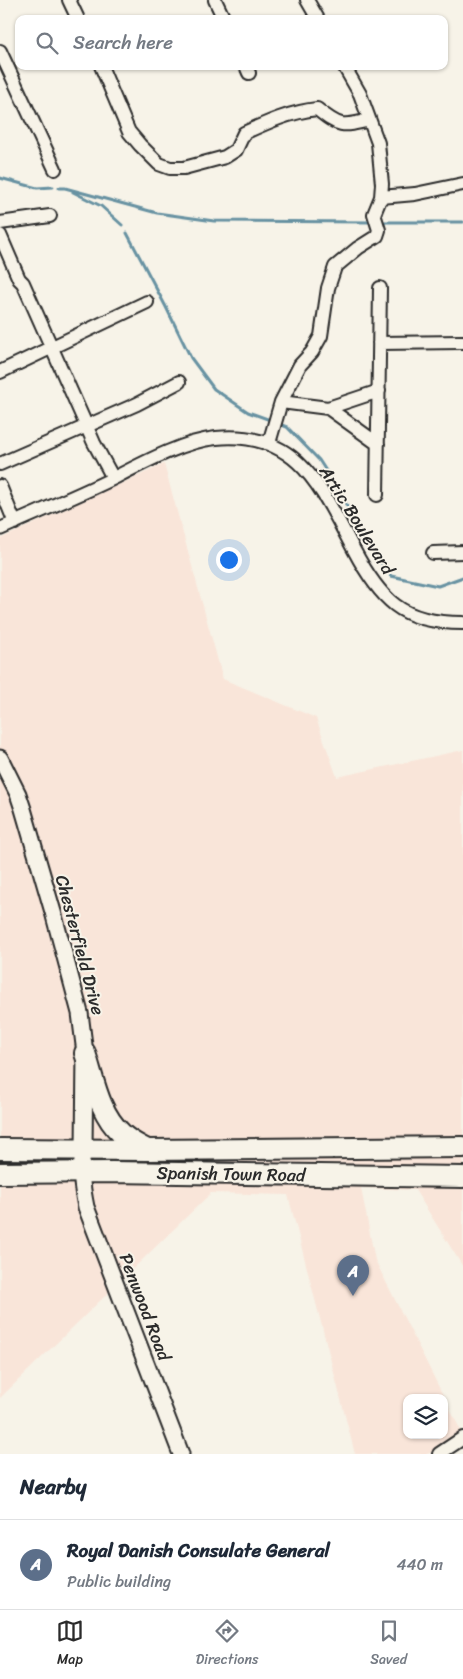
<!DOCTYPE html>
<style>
:root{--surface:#fff;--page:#f6f6f7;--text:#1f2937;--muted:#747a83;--line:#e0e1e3;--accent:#2b2b2b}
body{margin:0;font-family:Sriracha,sans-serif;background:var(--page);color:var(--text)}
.controls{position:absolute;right:15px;bottom:15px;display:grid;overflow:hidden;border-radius:10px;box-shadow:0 1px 4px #0004}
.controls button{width:45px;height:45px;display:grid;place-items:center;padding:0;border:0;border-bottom:1px solid var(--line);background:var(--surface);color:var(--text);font:25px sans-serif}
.you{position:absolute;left:228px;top:559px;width:18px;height:18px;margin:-12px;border:4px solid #fff;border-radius:50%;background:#1a73e8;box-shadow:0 0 0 8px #1a73e833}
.badge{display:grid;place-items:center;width:32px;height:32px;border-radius:50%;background:var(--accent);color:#fff;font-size:16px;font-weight:700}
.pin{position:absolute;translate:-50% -41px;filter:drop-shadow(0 1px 2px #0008)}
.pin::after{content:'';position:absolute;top:26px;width:18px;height:15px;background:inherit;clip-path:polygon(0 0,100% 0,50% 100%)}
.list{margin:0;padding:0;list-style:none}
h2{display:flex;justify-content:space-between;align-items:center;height:65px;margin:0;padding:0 20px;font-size:21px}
h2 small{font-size:16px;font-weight:400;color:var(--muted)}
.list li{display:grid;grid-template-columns:32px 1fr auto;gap:15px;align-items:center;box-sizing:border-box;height:90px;padding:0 20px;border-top:1px solid var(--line)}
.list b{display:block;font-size:19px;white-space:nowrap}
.list p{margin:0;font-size:16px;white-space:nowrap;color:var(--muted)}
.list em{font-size:16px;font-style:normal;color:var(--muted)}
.icon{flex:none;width:28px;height:28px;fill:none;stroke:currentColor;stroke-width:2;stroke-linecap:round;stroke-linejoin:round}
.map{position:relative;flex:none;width:463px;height:1454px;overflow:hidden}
.search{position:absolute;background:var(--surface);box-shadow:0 1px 4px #0004;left:15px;right:15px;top:15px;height:55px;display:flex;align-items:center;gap:12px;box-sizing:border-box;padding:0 18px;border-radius:10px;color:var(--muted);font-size:19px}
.sheet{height:155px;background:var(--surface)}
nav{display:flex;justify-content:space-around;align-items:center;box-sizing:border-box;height:70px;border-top:1px solid var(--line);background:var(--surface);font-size:14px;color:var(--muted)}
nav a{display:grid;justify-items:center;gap:2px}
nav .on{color:var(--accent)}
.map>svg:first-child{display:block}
.built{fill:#f9e5d9;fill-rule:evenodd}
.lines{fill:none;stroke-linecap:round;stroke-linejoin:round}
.stream{stroke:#6792a2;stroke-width:3}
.minor-casing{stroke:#2b2b2b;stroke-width:16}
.tertiary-casing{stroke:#2b2b2b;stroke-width:19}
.trunk-casing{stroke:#2b2b2b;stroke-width:24}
.minor{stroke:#f7f3e8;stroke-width:12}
.tertiary{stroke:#f7f3e8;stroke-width:15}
.trunk{stroke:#f7f3e8;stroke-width:20}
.labels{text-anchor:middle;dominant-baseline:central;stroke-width:4;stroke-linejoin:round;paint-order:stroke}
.street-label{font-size:18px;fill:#2b2b2b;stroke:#f7f3e8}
</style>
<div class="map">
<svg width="463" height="1454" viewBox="0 0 463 1454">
<rect width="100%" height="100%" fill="#f7f3e8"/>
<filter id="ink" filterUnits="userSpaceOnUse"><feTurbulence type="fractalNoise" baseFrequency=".02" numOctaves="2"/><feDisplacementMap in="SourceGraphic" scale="10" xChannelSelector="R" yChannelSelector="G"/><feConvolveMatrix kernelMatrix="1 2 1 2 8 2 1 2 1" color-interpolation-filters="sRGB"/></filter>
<g filter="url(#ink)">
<!-- built -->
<path class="built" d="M164,464L223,679L316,718L337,777L463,750V1267L415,1190L361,1188L375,1260L463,1435V1440L427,1454H355L288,1195L211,1193L0,1398V539ZM407,1398H444V1435H407Z"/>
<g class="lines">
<!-- stream -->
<path class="stream" d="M0,178L37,188L53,187
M59,188H65L157,213L214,221L372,222
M73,192L101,206L122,225
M379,222H463
M127,233L166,307L191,358L214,389L248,412L273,421
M279,424L287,427L319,460L341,494L365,543L391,576L438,586L463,577"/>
<!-- minor casing -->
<g class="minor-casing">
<path id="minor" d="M69,0L78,19
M215,0L224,19
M307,0L318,19
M0,51L55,169
M101,66L129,132L140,145L159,164L170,168H184L225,157L236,150L244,133C268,122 290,112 317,109C339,127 342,127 369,120
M246,66L249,73
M381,197L415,194L463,184
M0,223L50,216
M0,235L19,279L23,283L94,443L113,478
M379,343L463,342
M0,372L147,302
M281,402L328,408L379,391
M328,408L378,444
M269,443L281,402L300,365L312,352L321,336L328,288L335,267L358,248L377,236L379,230L374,214L381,197L382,184L378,143L360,94L344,66
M0,464L137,404L179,382
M0,486L15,523
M377,495L380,288
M0,529C38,512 77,496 114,478C143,463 184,441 216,438C299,430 321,489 354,550C364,569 377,591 395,605C413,619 440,623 463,623
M433,553L463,552
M439,1454L463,1438"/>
</g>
<!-- tertiary casing -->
<g class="tertiary-casing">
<path id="tertiary" d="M0,758L18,794L23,809L53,912L80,1013L85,1053L84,1149C79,1169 82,1187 86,1207L181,1454"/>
</g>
<!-- trunk casing -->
<g class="trunk-casing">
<path id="trunk" d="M85,1053C94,1080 99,1113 121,1133C129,1141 138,1145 147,1150
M0,1149L148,1150L463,1147
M0,1173L112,1172L463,1177"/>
</g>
<!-- minor -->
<use href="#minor" class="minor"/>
<!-- tertiary -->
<use href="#tertiary" class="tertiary"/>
<!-- trunk -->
<use href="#trunk" class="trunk"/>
</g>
</g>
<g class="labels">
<!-- street labels -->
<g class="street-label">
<text transform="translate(357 520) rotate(58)">Artic Boulevard</text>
<text transform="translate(80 945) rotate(75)">Chesterfield Drive</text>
<text transform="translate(231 1174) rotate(1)">Spanish Town Road</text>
<text transform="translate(145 1307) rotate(69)">Penwood Road</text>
</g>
</g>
</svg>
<div class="controls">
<button><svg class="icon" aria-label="layers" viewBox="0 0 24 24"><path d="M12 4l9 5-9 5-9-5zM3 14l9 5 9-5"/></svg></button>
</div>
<div class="you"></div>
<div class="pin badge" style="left:353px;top:1296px;background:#5c6f8a">A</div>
<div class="search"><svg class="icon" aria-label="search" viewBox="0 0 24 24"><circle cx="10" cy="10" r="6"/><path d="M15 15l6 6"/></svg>Search here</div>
</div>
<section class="sheet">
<h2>Nearby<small></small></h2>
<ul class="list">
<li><span class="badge" style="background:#5c6f8a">A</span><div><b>Royal Danish Consulate General</b><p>Public building</p></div><em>440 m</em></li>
</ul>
</section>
<nav>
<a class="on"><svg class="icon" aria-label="map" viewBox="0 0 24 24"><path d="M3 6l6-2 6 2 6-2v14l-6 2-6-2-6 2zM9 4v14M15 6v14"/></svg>Map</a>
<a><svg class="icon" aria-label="directions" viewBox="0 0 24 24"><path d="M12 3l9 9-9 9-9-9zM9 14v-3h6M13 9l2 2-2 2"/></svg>Directions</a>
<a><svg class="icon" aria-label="saved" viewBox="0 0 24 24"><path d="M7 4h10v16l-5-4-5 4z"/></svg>Saved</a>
</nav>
